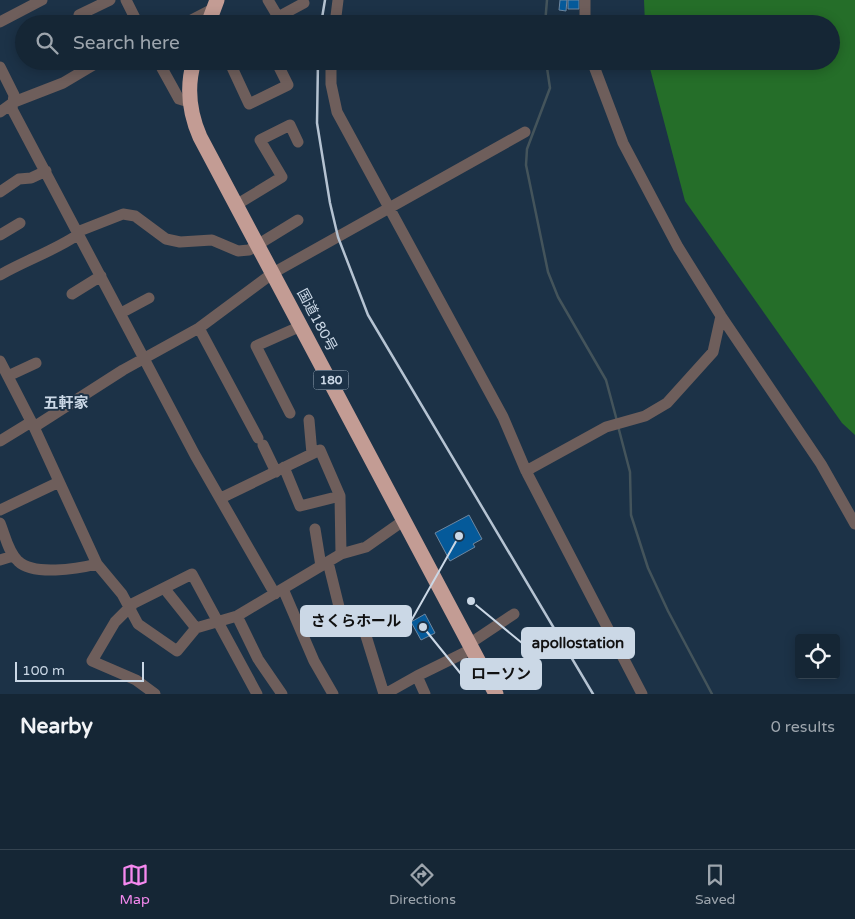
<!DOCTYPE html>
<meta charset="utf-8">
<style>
:root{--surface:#152635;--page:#1e2e3d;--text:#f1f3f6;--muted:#9da5ad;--line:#344350;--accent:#f589ef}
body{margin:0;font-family:"Varela Round","Noto Sans JP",sans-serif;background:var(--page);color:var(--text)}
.controls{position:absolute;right:15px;bottom:15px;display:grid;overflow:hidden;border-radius:5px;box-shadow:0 2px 12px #0003}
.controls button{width:45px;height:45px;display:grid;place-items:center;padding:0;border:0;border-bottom:1px solid var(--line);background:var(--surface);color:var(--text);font:25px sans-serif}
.scale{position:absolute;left:15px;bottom:12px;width:129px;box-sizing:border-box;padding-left:5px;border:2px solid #cbd8e6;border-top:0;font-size:14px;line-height:18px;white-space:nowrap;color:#cbd8e6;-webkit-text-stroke:4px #1c3247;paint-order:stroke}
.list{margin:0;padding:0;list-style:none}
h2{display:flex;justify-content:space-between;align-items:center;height:65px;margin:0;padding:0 20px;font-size:21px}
h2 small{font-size:16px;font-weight:400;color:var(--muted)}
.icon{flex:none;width:28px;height:28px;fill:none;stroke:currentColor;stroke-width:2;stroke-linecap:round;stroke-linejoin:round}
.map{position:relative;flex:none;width:855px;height:694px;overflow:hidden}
.search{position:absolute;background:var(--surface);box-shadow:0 2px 12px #0003;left:15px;right:15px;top:15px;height:55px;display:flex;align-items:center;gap:12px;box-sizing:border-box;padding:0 18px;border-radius:28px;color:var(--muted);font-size:19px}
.sheet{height:155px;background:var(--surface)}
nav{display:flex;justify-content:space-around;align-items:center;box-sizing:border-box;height:70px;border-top:1px solid var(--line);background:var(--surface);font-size:14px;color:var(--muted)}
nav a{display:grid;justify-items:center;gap:2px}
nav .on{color:var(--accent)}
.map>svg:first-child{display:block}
.forest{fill:#256e29}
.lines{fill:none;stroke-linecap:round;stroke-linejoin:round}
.stream{stroke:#44545b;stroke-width:2.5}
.building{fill:#055a9a;stroke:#6e87a0}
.minor{stroke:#6e5e5b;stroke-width:11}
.highway{stroke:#c39c94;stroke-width:15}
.rail{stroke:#b5c3d2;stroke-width:2.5}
.labels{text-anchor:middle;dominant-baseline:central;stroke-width:4;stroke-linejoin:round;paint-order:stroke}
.shield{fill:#1c3247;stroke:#96a6b6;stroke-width:1}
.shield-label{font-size:12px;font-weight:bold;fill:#cbd8e6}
.street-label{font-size:14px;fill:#cbd8e6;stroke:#1c3247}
.neighbourhood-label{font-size:15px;font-weight:bold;fill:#cbd8e6;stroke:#1c3247}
.leader{fill:none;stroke:#cbd8e6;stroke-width:2}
.callout-dot{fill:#cbd8e6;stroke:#1c3247;stroke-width:2}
.callout{fill:#cbd8e6;stroke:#cbd8e6;stroke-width:2}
.callout-label{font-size:15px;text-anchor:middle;font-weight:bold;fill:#111}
</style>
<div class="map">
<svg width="855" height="694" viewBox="0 0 855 694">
<rect width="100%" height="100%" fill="#1c3247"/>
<!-- forest -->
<path class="forest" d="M644,0H855V435L842,423L685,201L648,61H831V24H645Z"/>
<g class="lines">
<!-- stream -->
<path class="stream" d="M545,24L547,0
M546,61L550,88L527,149L526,165L548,272L558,297L606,380L617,421
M618,426L630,472L631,515L648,568L668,611L712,694"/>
</g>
<!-- building -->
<path class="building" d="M560,0H567L566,11L559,10Z
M568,0H579V9H568Z
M469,515L482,539L473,544L475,547L450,561L435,533Z
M425,614L435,633L421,640L411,622Z"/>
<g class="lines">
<!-- minor -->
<path class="minor" d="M126,0L138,24
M268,0L281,22
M79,15L110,0
M278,17L304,3
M0,22L42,0
M184,24L213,9
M335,24L338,0
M585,24V0
M158,61L179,99L189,102
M229,61L249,104L288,85L276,61
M331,61V84L337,112L503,417L526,471L642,694
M592,61L623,143L678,247L721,316L821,464L855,524
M0,67L14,95L12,109L195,455L275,594
M0,112L14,102L63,83L100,61
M0,192L19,179L31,178L46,171
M236,205L282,177L260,140L290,125L298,142
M77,232L123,214L135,216L166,239L180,242L212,240L238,251L249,250L298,220
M0,235L20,223
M0,275C26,260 54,251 79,234
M72,294L101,276
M121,313L149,298
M199,328L258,438
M0,361L34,427L97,564L122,594L138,624L177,651L196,628L237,616L341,554L366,547L403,521
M8,376L36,363
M290,413L256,346L301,326
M309,420L312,454
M34,427L123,370L199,328L273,273L525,132
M0,441L31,422
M263,445L276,472
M284,467L300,506L340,496
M526,471L606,427L645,416L667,403L713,352L721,316
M221,498L320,450L340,496L341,554
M0,510L59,482
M0,523C5,535 8,552 18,561C33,576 77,569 97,564
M315,529L321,566
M0,560L13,556
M328,562L343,623
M164,588L196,628
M283,589L314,661L333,694
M237,616L258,659L282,694
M362,623L384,694
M469,644L514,614
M417,676L425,694
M155,694L136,680L92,661L115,622L134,603L192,574L257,694
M385,694L417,676L472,649"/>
<!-- highway -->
<path class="highway" d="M208,24L217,0
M194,61C186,88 189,112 200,137L496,694"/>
<!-- rail -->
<path class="rail" d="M321,24L325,0
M318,61L317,123L330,203L338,237L368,315L593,694"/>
</g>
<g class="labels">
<!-- shield labels -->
<rect class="shield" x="313.5" y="370.5" width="35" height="19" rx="4"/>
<g class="shield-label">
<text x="331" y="380">180</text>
</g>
<!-- street labels -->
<g class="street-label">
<text transform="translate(317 320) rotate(62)">国道180号</text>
</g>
<!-- neighbourhood labels -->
<g class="neighbourhood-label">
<text x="66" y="403">五軒家</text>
</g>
</g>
<!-- callouts -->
<path class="leader" d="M459 536L411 621M471 601L522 643M423 627L461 674"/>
<g class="callout-dot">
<circle cx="459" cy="536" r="5"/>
<circle cx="471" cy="601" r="5"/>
<circle cx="423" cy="627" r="5"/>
</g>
<g class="callout">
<rect x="301" y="606" width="110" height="30" rx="5"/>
<rect x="522" y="628" width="112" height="30" rx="5"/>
<rect x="461" y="659" width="80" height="30" rx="5"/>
</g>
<g class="callout-label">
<text x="356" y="626">さくらホール</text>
<text x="578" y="648">apollostation</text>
<text x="501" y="679">ローソン</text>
</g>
</svg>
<div class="controls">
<button><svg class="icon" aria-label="locate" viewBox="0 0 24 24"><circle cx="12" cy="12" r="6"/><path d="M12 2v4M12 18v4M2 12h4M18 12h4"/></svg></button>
</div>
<div class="scale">100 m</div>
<div class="search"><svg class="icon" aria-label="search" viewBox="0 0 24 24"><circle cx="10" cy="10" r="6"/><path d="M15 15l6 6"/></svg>Search here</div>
</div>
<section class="sheet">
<h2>Nearby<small>0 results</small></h2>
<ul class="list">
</ul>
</section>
<nav>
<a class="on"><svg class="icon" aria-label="map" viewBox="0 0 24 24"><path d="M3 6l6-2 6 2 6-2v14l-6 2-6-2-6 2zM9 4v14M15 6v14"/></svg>Map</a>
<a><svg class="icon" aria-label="directions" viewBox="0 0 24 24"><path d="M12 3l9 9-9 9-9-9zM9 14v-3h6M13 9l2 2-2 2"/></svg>Directions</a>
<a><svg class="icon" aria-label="saved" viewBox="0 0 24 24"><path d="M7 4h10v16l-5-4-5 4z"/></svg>Saved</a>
</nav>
